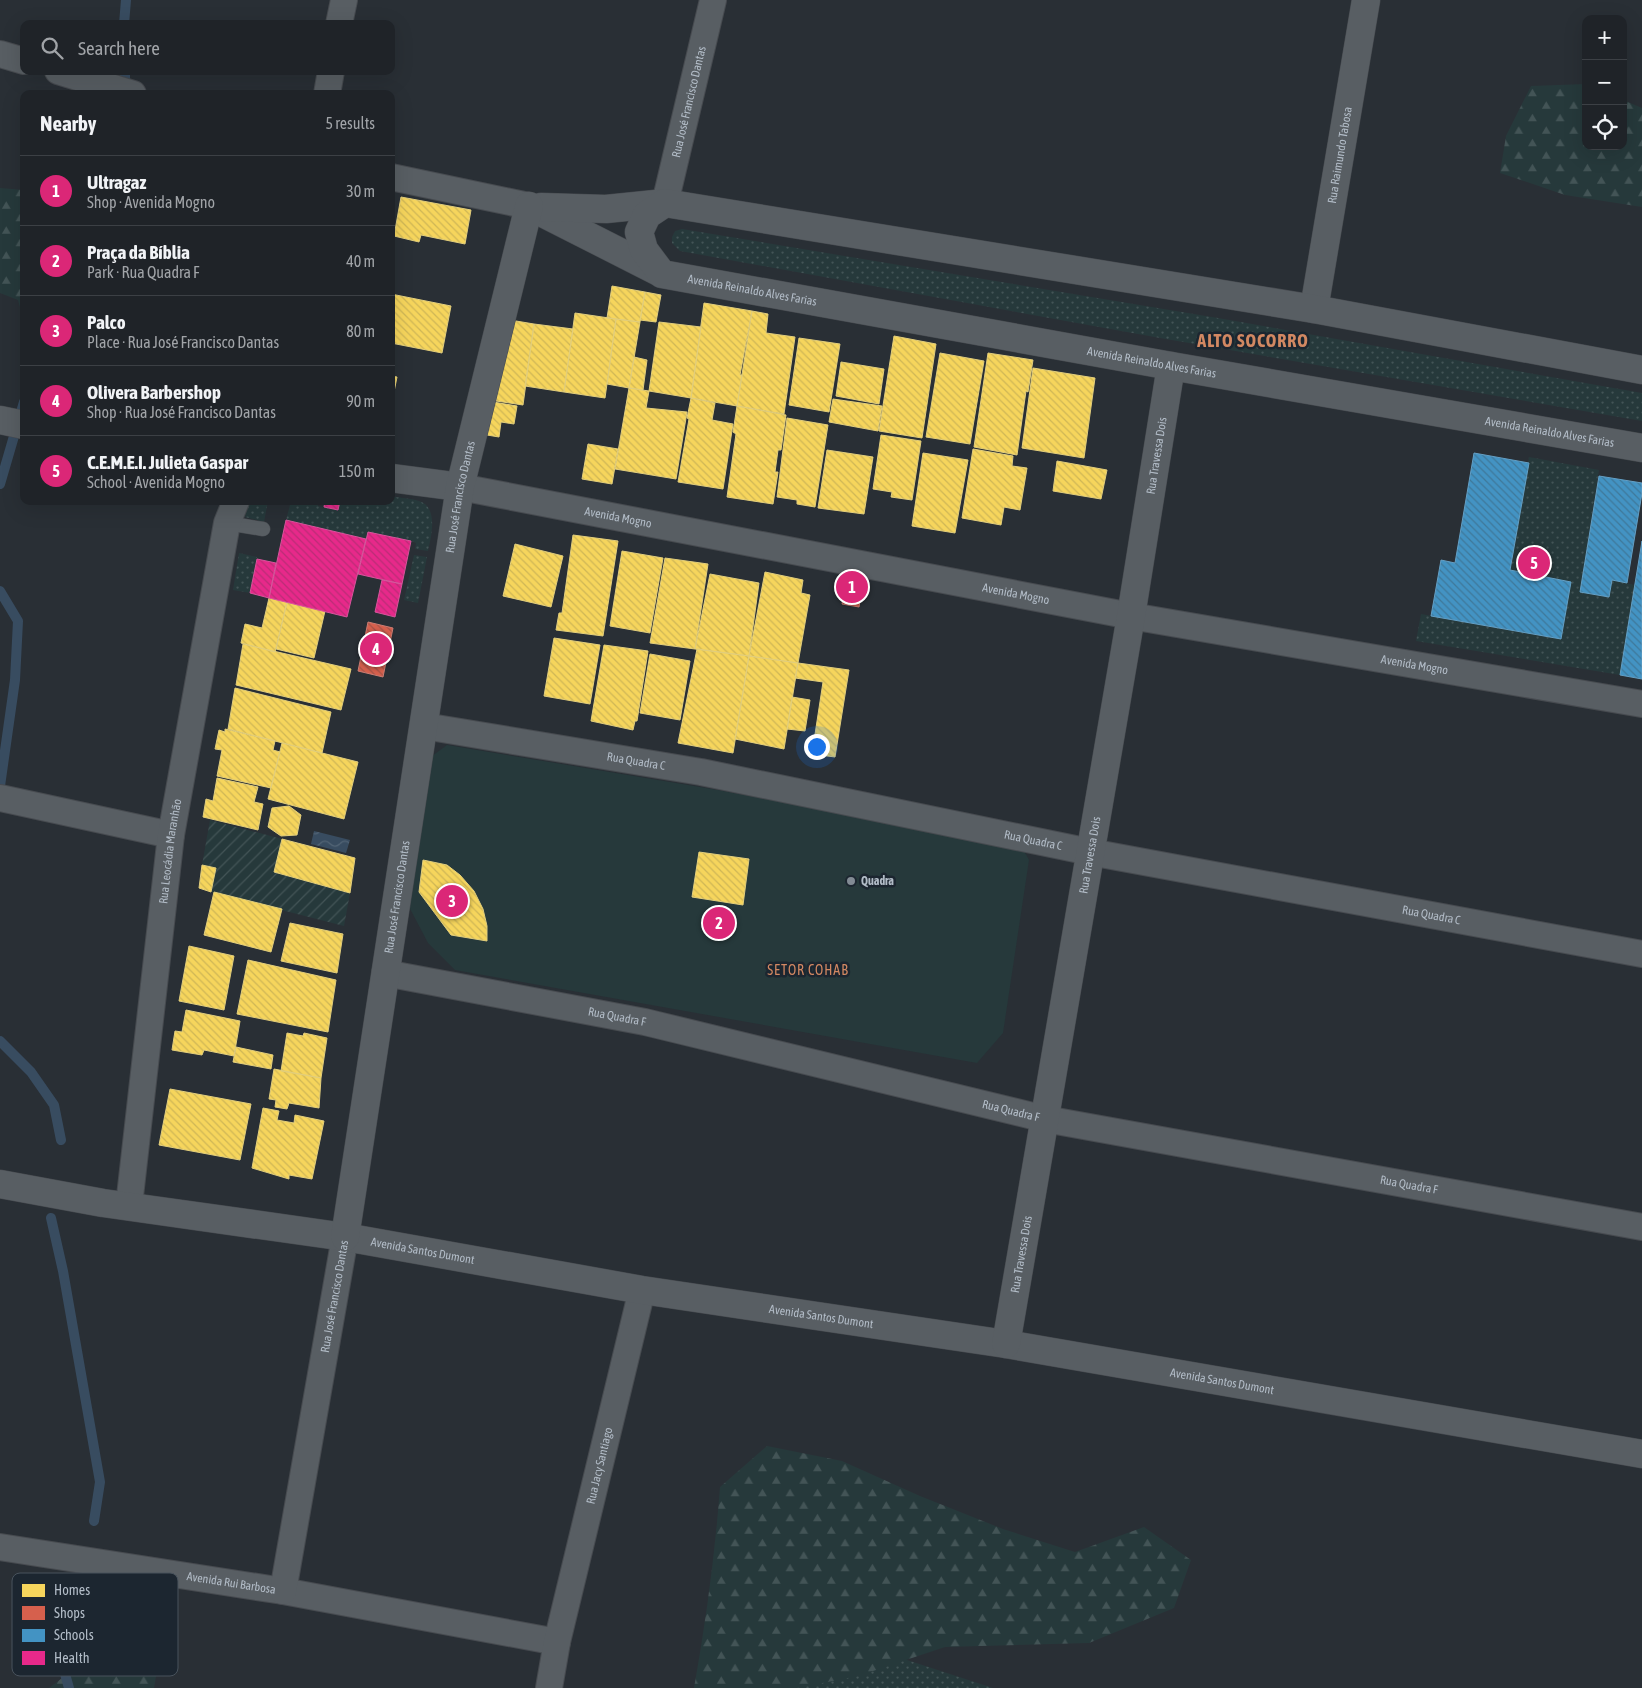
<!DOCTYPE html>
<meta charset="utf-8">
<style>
:root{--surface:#1f2328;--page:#272b30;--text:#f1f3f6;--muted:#a1a4a8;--line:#3c4045;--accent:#db2777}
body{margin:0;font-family:"Asap Condensed",sans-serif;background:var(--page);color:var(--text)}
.controls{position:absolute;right:15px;top:15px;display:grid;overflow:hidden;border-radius:10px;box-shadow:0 5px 20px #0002}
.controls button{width:45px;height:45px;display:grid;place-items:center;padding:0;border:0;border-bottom:1px solid var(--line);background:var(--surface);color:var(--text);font:25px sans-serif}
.you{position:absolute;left:816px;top:746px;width:18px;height:18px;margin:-12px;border:4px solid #fff;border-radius:50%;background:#1a73e8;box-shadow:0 0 0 8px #1a73e833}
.badge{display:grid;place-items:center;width:32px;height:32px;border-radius:50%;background:var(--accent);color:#fff;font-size:16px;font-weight:700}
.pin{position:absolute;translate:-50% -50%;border:2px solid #fff;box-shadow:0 1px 5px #0006}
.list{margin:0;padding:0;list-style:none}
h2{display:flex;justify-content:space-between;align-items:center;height:65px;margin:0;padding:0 20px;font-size:21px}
h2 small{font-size:16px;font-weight:400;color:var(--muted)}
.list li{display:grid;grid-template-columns:32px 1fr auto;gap:15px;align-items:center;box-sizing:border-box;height:70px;padding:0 20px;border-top:1px solid var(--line)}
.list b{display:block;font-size:19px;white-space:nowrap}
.list p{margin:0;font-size:16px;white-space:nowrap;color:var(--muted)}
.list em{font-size:16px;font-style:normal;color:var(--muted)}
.icon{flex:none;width:28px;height:28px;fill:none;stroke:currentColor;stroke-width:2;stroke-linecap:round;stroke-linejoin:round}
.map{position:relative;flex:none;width:1642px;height:1688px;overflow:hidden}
.search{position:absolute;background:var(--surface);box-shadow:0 5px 20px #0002;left:20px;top:20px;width:375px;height:55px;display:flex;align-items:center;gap:12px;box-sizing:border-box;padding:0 18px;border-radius:10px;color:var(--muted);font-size:19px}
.panel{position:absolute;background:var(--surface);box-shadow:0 5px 20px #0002;left:20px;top:90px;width:375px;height:415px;border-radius:10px}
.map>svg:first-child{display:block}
.grass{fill:url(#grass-dots)}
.forest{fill:url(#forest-firs)}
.park{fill:#26393b}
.garden{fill:url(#garden-furrows)}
.water{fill:url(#water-waves)}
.homes{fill:url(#homes-back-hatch);stroke:#e2ce7c}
.shops{fill:url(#shops-back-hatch);stroke:#cb7c72}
.schools{fill:url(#schools-back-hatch);stroke:#649fc4}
.health{fill:url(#health-back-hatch);stroke:#d7559c}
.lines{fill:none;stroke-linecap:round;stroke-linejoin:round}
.stream{stroke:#384c60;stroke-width:10}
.service-casing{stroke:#474b50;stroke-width:15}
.minor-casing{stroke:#474b50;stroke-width:28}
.tertiary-casing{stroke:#474b50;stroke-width:29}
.service{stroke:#585e63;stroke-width:14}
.minor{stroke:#585e63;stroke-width:26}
.tertiary{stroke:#585e63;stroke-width:28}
.poi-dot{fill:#828b94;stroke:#1c2630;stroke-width:2}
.labels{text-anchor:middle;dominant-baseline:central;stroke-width:5;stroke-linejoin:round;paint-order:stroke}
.street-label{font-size:12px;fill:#b2bcc7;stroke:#1c2630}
.poi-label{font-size:12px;font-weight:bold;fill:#b2bcc7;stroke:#1c2630;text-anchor:start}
.neighbourhood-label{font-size:14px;letter-spacing:1px;fill:#d28862;stroke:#1c2630}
.district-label{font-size:18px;font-weight:bold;letter-spacing:1px;fill:#d28862;stroke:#1c2630}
.key{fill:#1c2630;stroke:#49535d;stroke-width:1}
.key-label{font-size:14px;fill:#b2bcc7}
</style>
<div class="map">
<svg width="1642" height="1688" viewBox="0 0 1642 1688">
<defs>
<pattern id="grass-dots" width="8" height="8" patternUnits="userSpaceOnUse" patternTransform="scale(1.25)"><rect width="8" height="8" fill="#26393b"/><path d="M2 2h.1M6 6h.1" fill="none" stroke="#435456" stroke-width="1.8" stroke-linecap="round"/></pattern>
<pattern id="forest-firs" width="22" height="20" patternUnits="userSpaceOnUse" patternTransform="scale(1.25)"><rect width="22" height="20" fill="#26393b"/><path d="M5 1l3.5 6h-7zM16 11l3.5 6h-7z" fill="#435456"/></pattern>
<pattern id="garden-furrows" width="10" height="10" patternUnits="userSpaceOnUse" patternTransform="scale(1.25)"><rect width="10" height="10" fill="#26393b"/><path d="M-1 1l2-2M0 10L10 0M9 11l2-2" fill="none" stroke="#435456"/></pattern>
<pattern id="water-waves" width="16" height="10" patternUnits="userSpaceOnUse" patternTransform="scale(1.25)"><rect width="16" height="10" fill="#384c60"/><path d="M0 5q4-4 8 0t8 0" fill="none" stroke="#526475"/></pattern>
<pattern id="homes-back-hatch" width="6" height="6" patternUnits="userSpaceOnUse" patternTransform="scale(1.25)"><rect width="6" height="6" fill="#f6d55c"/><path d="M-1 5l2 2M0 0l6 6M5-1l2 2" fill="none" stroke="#cfb656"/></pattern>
<pattern id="shops-back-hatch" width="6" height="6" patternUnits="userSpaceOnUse" patternTransform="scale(1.25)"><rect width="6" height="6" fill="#d6604d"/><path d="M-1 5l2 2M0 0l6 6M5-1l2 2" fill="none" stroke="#a65448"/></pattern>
<pattern id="schools-back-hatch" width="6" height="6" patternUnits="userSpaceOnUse" patternTransform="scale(1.25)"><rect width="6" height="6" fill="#4393c3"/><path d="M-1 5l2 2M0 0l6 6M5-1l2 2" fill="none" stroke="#3f789a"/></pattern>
<pattern id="health-back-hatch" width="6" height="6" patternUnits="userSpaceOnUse" patternTransform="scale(1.25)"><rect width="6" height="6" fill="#e7298a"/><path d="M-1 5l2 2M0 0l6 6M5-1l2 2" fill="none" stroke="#ba2d76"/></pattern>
</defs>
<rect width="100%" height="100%" fill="#292f35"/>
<!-- grass -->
<path class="grass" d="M682,229L1218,318L1642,393V421L1160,338L680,251L672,243V237L675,231Z
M1529,457L1599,470L1580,592L1608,597L1612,580L1635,585L1620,675L1416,641L1421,614L1561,639L1571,582L1510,570Z
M391,496C400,498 410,498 419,501C439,507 431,537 428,551L415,549L416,543L411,541L368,532L366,539L286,520L291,501H318V506L338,510L340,501H391Z
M248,501H268L264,522L245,517Z
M239,553L257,557L250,593L233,590Z
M414,555L427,557L418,603L404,600Z
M741,1606L993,1688H728Z"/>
<!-- forest -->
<path class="forest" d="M1586,84V146H1623V100L1642,108V207L1565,195L1500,173L1506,136L1531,86Z
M0,188L24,190V322L18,300L0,293Z
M767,1446L842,1461L920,1496L1003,1529L1075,1552L1144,1527L1191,1560L1174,1608L1089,1643L945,1647L858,1676L797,1688H694C706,1621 715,1554 720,1487Z
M146,1630L159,1658L154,1688H49L109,1642Z"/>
<!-- park -->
<path class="park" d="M447,745L718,790L1022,847L1029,860L1003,1033L977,1063L455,970L428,943L407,903L428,759Z"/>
<!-- garden -->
<path class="garden" d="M210,820L282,839L274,872L350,893L344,926L211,892L216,868L202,865Z"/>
<!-- water -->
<path class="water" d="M314,831L350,840L346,853L311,844Z"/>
<!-- homes -->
<path class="homes" d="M401,197L471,210L465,244L421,235L419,242L394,236Z
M612,286L645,292L640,322L607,318Z
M645,292L661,295L656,322L640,320Z
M391,294L451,306L442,353L391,343Z
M704,303L752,311L740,375H742L737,406L691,398Z
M752,311L768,314L766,333L795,337L784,414L737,406Z
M575,313L616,319L605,398L564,392Z
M616,319L640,322L629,388L607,384Z
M510,320L534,324L523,405L496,401Z
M659,322L701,327L691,398L649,391Z
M534,324L573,329L564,392L525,386Z
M894,336L936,344L922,438L879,431Z
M799,338L840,344L829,412L789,405Z
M940,353L984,361L970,444L926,437Z
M988,353L1033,360L1028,392L1026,391L1017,455L974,447Z
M634,357L647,360L643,390L629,388Z
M841,362L884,369L879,404L836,396Z
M1033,368L1095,378L1084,458L1022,448Z
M391,376L397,377L391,407Z
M629,388L649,391L646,408L687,412L676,479L615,469Z
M691,398L715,403L712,420L733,424L723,489L678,482L689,419L687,418Z
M833,399L882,406L878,431L829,422Z
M493,402L517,406L514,424L501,422L499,437L487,435Z
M737,406L786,415L781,450H778L775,472H778L773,504L727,497L736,434L733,432Z
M787,418L828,425L815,507L797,504V500L777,497Z
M881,435L921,441L912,500L891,497L892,492L873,489Z
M588,444L618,449L612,484L582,479Z
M973,449L1013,456L1012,466L1027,468L1020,510L1004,507L1001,525L962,518Z
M827,450L873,457L864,514L818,508Z
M923,453L968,460L955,533L912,526Z
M1057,461L1107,470L1101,499L1053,491Z
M573,535L618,541L603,636L556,630L559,613H562Z
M515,544L563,556L551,607L503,596Z
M622,551L663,558L650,633L610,626Z
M665,558L708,564L695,649L650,643Z
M765,572L803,580L801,593L810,595L798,663L749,656Z
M710,574L759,583L749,656L695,649Z
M269,598L287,602L275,652L241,643L245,624L262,628Z
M287,602L325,611L314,658L276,649Z
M554,638L600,645L590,704L544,696Z
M243,644L351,669L341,710L236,685Z
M604,645L648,651L637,721H635L633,730L591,721Z
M697,649L749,656L733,753L678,743Z
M650,654L690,661L680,720L640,713Z
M749,656L798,663L784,749L735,739Z
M798,663L849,670L835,757L812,754L823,682L795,678Z
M235,688L331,712L322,753L228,729Z
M792,697L810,700L805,731L787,729Z
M225,729L275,741L273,750L280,752L271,788L217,776L222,750L215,749L219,730L225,732Z
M282,743L358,762L344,819L268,799Z
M217,778L258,787L254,802L263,804L258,830L203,817L206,799L213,801Z
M289,806L301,815L297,835L281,836L268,827L272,808Z
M282,839L355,858L350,893L274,872Z
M699,852L749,859L743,905L692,897Z
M423,860L447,865L460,875L474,891L483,909L487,926V941L451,935L419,892Z
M202,865L216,868L211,892L199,888Z
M214,892L282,909L271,952L204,935Z
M290,923L343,934L337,973L281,961Z
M189,946L234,956L224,1010L179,1001Z
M248,960L336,980L328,1032L237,1014Z
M186,1010L240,1021L234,1056L204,1050L202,1055L172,1050L175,1031L182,1032Z
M287,1033L303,1036L304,1033L327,1038L321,1078L281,1071Z
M236,1047L273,1055L271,1069L233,1062Z
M274,1069L321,1078L319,1108L289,1103L287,1109L275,1107L276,1100L269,1099Z
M170,1089L251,1104L240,1160L159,1145Z
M263,1108L279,1111L277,1120L294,1123L295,1115L324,1121L312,1179L289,1175V1179L252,1168Z"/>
<!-- shops -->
<path class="shops" d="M848,572L865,574L859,607L842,604Z
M368,622L393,628L383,677L358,671Z"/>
<!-- schools -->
<path class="schools" d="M1474,453L1529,463L1510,570L1571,582L1561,639L1431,616L1441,560L1455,563Z
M1599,476L1642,483V493L1627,583L1612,580L1609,597L1580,592Z
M1642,541V679L1620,675Z"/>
<!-- health -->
<path class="health" d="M325,501H340L338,510L324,507Z
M286,520L366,539L347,617L269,598Z
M368,532L411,541L402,584L358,574Z
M257,559L276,563L269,598L250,593Z
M382,580L402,584L395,617L375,612Z"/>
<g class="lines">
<!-- stream -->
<path class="stream" d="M124,24L126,0
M125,71V90
M0,484L24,402
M0,591L18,621L15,680L0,786
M0,1041L31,1072L54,1105L61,1140
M51,1218L63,1271L100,1482L94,1521
M69,1688L60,1656L87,1574"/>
<!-- service casing -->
<g class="service-casing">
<path id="service" d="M227,523L263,529"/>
</g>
<!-- minor casing -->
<g class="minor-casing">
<g id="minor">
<path d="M339,24L344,0"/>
<path d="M0,54L24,61"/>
<path d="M58,71L133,94"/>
<path d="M327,94L331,71"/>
<path d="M391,177L529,206"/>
<path id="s1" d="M665,203L713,0"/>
<path id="s2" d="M460,487L1131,616L1642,704"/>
<path id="s3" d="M424,726L701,772L1090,852L1642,954"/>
<path d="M0,798L171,835"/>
<path id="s4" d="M385,973L645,1022L1045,1119L1642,1227"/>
<path id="s5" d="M129,1205L171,835L227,523L236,501"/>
<path id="s6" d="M0,1547L283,1591L557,1642"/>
<path id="s7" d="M283,1591L345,1237"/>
<path id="s8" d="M549,1688L557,1642L642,1290"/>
</g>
</g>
<!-- tertiary casing -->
<g class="tertiary-casing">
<g id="tertiary">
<path d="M529,206L659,272"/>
<path d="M541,207L606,209L665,203"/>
<path id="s9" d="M1314,309L1366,0"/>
<path id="s10" d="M1642,370L1314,309L665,203L647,215L639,232L644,250L662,274L1171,366L1642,448"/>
<path d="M0,420L24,425"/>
<path d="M391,478L460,487"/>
<path id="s11" d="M0,1184L103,1203L345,1237L642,1290L1006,1344L1642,1454"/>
<path id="s12" d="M345,1237L460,487L529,206"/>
<path id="s13" d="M1006,1344L1131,616L1171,366"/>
</g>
</g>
<!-- service -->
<use href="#service" class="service"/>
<!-- minor -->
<use href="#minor" class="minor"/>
<!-- tertiary -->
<use href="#tertiary" class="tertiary"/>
</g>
<!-- markers -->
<circle class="poi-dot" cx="851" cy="881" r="5"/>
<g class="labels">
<!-- street labels -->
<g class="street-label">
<text stroke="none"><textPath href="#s1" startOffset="104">Rua José Francisco Dantas</textPath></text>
<text stroke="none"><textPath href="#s9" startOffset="156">Rua Raimundo Tabosa</textPath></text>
<text stroke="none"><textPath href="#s10" startOffset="1172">Avenida Reinaldo Alves Farias</textPath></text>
<text stroke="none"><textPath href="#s10" startOffset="1578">Avenida Reinaldo Alves Farias</textPath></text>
<text stroke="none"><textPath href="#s10" startOffset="1982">Avenida Reinaldo Alves Farias</textPath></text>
<text stroke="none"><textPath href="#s13" startOffset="901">Rua Travessa Dois</textPath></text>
<text stroke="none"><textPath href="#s12" startOffset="749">Rua José Francisco Dantas</textPath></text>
<text stroke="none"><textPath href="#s2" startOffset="161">Avenida Mogno</textPath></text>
<text stroke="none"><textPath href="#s2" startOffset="566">Avenida Mogno</textPath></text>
<text stroke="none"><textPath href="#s2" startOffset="971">Avenida Mogno</textPath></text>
<text stroke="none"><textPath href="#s3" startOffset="215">Rua Quadra C</textPath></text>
<text stroke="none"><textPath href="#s3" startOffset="620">Rua Quadra C</textPath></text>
<text stroke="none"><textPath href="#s5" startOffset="356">Rua Leocádia Maranhão</textPath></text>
<text stroke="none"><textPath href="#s13" startOffset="496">Rua Travessa Dois</textPath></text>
<text stroke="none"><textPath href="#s12" startOffset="344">Rua José Francisco Dantas</textPath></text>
<text stroke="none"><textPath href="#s3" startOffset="1025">Rua Quadra C</textPath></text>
<text stroke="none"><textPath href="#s4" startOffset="236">Rua Quadra F</textPath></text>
<text stroke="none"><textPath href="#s4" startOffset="641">Rua Quadra F</textPath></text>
<text stroke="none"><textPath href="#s4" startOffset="1046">Rua Quadra F</textPath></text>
<text stroke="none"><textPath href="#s11" startOffset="428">Avenida Santos Dumont</textPath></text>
<text stroke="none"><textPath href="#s13" startOffset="91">Rua Travessa Dois</textPath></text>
<text stroke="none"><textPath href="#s7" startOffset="299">Rua José Francisco Dantas</textPath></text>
<text stroke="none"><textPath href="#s11" startOffset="832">Avenida Santos Dumont</textPath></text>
<text stroke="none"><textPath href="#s11" startOffset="1238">Avenida Santos Dumont</textPath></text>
<text stroke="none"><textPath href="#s8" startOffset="228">Rua Jacy Santiago</textPath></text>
<text stroke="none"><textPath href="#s6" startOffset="234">Avenida Rui Barbosa</textPath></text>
</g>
<!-- poi labels -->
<g class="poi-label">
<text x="861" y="881">Quadra</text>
</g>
<!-- neighbourhood labels -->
<g class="neighbourhood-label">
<text x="808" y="970">SETOR COHAB</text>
</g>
<!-- district labels -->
<g class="district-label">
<text x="1253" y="340">ALTO SOCORRO</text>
</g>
</g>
<!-- legend -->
<rect x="12" y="1573" width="166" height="103" rx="8" class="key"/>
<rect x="22" y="1584" width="23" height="13" fill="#f6d55c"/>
<rect x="22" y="1606" width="23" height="14" fill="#d6604d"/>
<rect x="22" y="1629" width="23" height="13" fill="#4393c3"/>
<rect x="22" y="1651" width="23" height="14" fill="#e7298a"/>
<g class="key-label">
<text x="54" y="1595">Homes</text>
<text x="54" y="1618">Shops</text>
<text x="54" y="1640">Schools</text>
<text x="54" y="1663">Health</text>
</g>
</svg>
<div class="controls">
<button>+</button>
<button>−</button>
<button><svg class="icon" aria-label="locate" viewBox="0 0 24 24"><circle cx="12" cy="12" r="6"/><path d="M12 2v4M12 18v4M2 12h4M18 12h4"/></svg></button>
</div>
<div class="you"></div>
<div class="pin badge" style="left:852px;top:587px">1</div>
<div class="pin badge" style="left:719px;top:923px">2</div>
<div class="pin badge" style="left:452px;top:901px">3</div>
<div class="pin badge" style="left:376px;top:649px">4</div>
<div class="pin badge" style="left:1534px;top:563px">5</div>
<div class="search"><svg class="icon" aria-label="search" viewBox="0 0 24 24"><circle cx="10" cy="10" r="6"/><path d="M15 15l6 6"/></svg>Search here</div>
<section class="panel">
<h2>Nearby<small>5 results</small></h2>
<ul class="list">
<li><span class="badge">1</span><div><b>Ultragaz</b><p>Shop · Avenida Mogno</p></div><em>30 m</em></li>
<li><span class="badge">2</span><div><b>Praça da Bíblia</b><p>Park · Rua Quadra F</p></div><em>40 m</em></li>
<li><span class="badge">3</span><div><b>Palco</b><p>Place · Rua José Francisco Dantas</p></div><em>80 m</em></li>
<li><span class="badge">4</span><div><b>Olivera Barbershop</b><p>Shop · Rua José Francisco Dantas</p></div><em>90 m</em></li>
<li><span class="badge">5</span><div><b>C.E.M.E.I. Julieta Gaspar</b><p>School · Avenida Mogno</p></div><em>150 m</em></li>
</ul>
</section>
</div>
